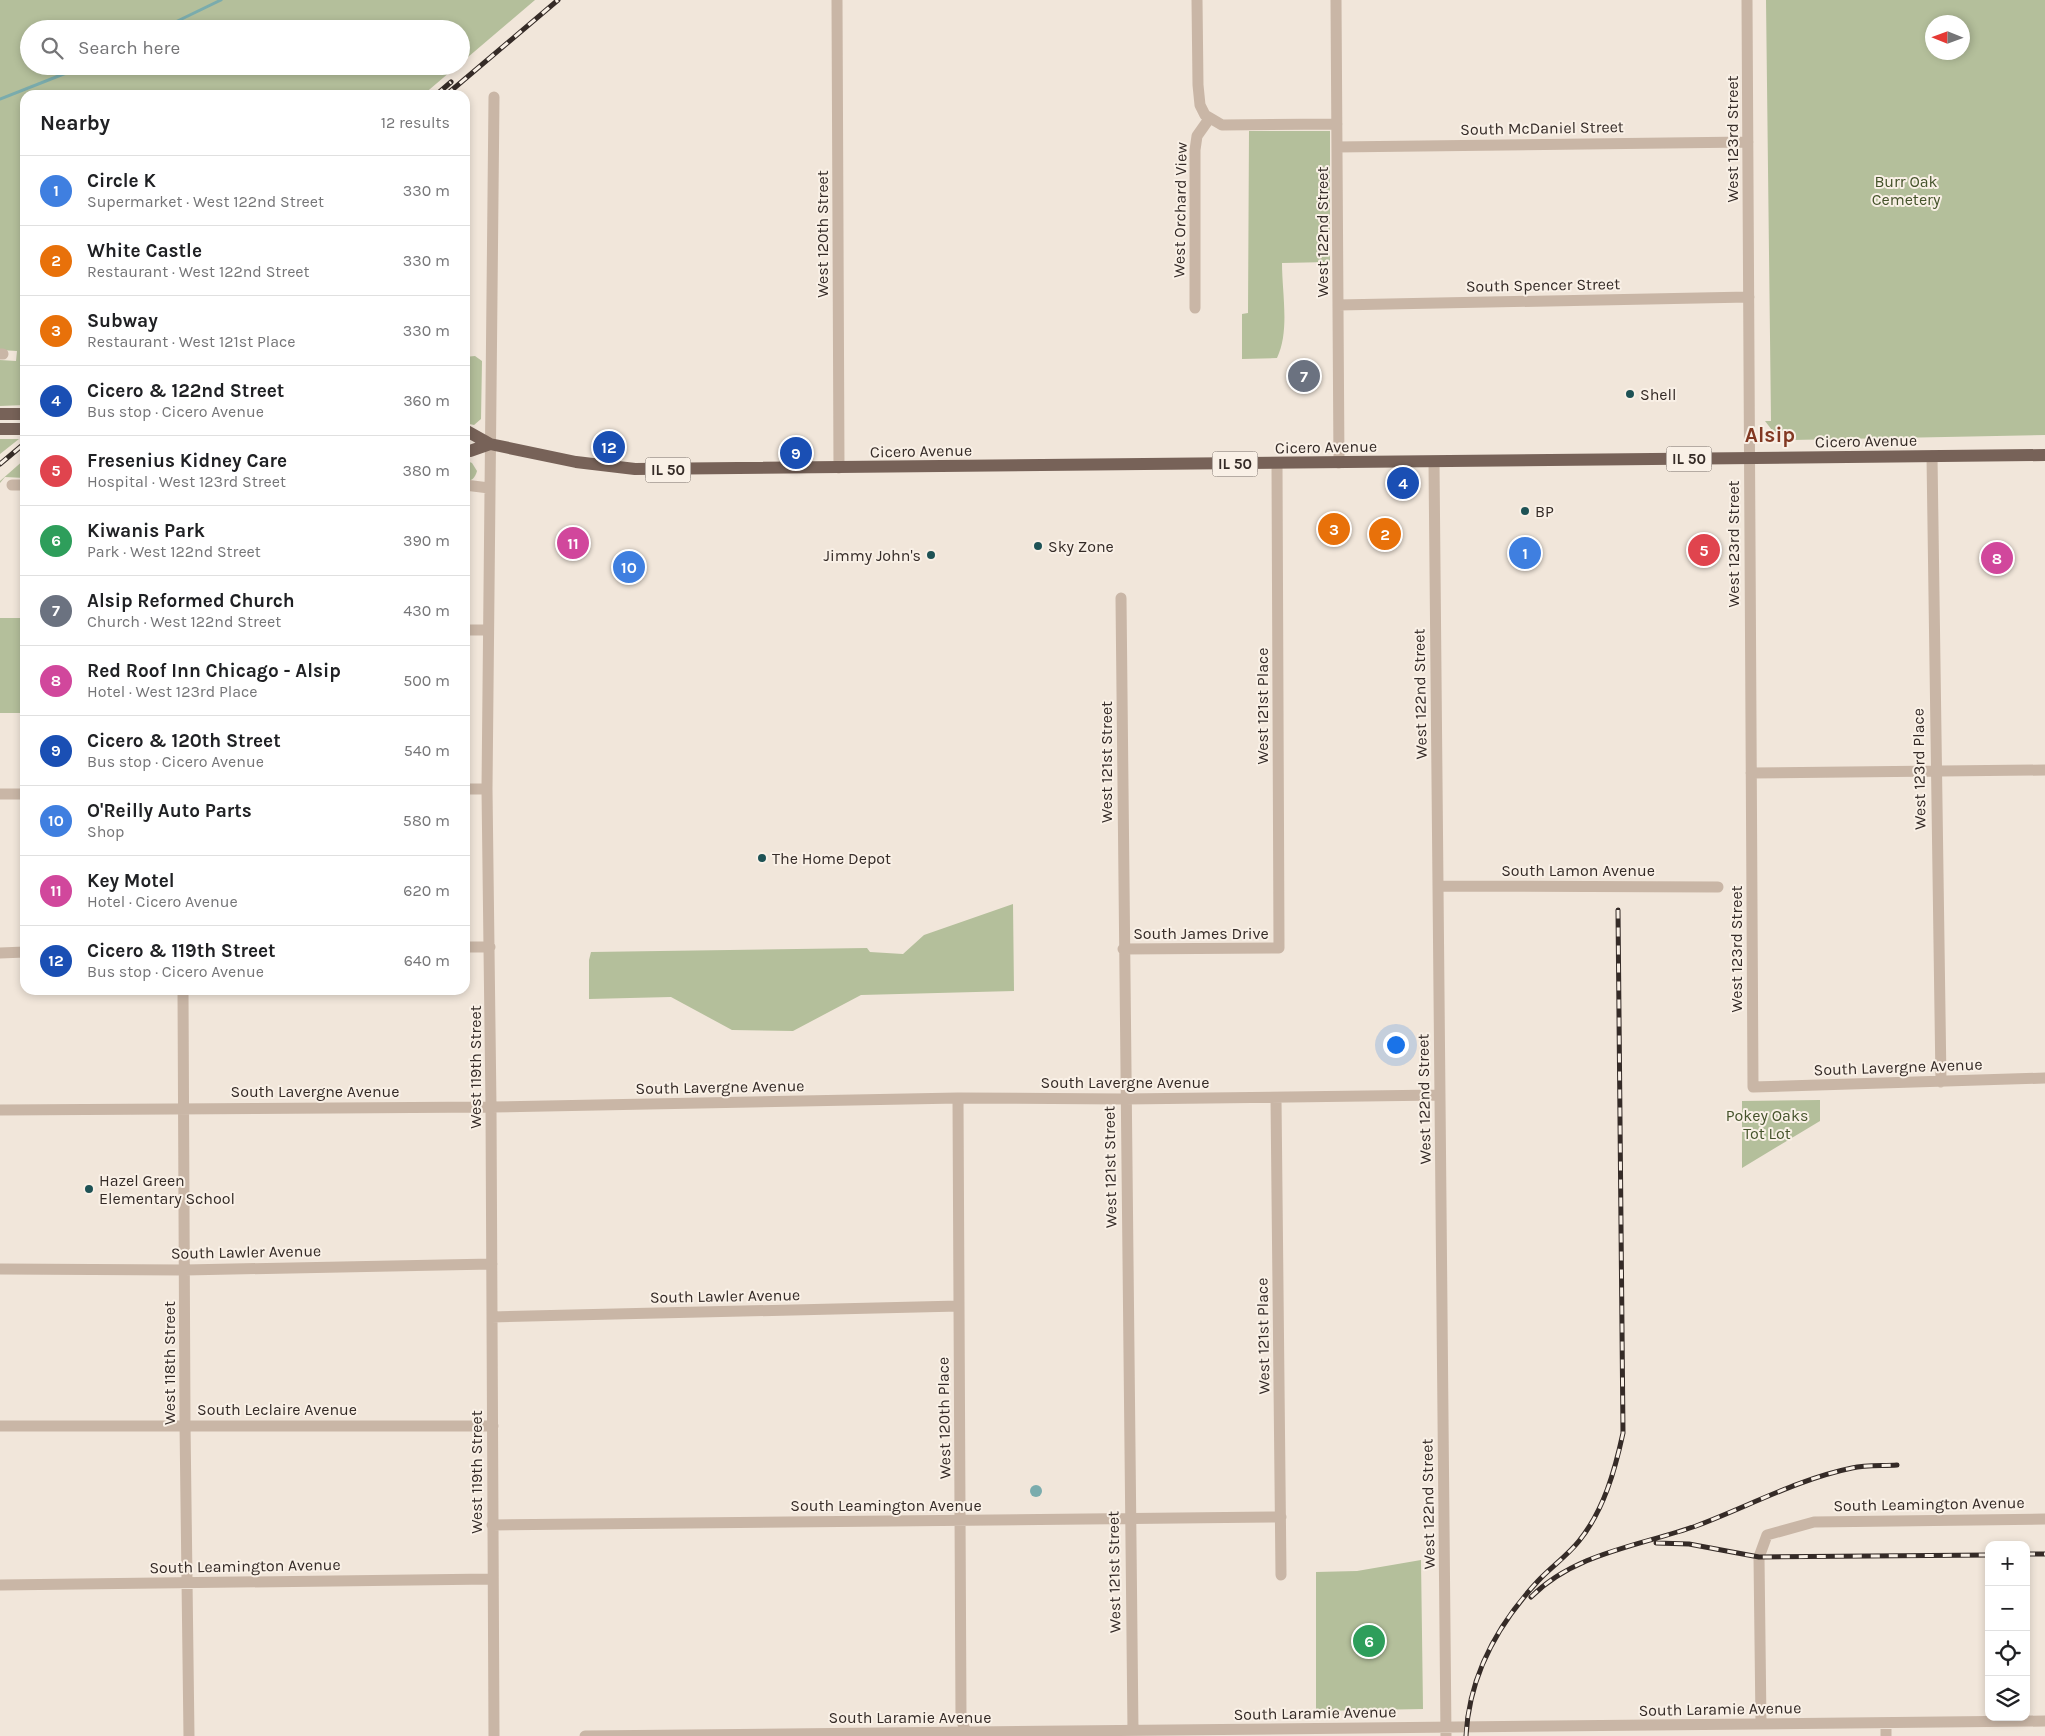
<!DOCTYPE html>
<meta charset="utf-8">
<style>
:root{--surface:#fff;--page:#f6f6f6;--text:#202124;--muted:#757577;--line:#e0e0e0;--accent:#1a73e8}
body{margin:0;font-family:Karla,sans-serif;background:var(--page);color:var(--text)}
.controls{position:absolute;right:15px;bottom:15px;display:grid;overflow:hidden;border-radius:10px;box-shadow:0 2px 8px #0003}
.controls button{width:45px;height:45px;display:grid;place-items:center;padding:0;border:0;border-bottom:1px solid var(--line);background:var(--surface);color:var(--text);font:25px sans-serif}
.compass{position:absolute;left:1925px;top:15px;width:45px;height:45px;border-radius:50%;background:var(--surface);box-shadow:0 2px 8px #0003;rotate:271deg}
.you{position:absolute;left:1395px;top:1044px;width:18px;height:18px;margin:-12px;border:4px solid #fff;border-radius:50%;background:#1a73e8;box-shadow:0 0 0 8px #1a73e833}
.badge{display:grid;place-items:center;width:32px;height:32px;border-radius:50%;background:var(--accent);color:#fff;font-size:16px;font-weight:700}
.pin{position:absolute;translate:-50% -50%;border:2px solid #fff;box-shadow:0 1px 5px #0006}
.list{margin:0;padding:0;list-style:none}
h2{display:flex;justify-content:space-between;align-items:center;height:65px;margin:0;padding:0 20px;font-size:21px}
h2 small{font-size:16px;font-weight:400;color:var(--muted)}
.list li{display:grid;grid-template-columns:32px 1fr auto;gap:15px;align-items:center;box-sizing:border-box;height:70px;padding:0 20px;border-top:1px solid var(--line)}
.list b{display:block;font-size:19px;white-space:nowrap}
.list p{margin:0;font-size:16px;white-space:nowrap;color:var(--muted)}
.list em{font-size:16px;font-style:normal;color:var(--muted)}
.icon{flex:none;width:28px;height:28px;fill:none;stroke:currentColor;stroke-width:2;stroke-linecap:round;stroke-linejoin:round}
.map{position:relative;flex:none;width:2045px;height:1736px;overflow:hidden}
.search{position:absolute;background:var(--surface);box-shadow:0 2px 8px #0003;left:20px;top:20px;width:450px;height:55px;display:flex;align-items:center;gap:12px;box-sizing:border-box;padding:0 18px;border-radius:28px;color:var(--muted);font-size:19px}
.panel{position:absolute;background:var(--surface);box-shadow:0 2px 8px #0003;left:20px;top:90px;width:450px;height:905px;border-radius:15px}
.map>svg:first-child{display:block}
.green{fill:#b4bf9b;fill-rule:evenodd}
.water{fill:#7aacad}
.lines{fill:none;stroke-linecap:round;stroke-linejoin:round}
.stream{stroke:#7aacad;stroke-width:3}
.minor{stroke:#c9b6a6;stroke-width:11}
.major{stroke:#776258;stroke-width:12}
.rail-casing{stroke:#352b27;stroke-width:5}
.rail{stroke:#f9f0e6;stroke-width:3;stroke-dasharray:9;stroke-linecap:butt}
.poi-dot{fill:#1e5255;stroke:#f9f0e6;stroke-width:2}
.labels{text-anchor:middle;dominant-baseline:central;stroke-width:4;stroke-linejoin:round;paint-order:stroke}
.shield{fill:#f9f0e6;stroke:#706660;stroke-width:1}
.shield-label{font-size:15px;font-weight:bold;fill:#352b27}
.street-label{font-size:16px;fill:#352b27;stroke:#f9f0e6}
.park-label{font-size:16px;fill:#45532b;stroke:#f9f0e6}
.poi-label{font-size:16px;fill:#352b27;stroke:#f9f0e6;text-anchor:start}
.district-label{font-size:21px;font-weight:bold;fill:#823822;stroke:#f9f0e6}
</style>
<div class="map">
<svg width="2045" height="1736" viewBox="0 0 2045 1736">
<rect width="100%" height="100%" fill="#f1e6da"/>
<!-- green -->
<path class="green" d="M0,0H535L461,63V29H29V66H457L423,95H25V405L0,406V360L16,361L17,351L0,350Z
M1766,0H2045V435L1792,440L1775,434L1765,421H1771ZM1932,22H1962V52H1932Z
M1249,131H1330V262L1282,263C1282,293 1290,331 1277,358L1242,359V314L1248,313Z
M475,356L482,361L481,419L474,425L465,423V357Z
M0,439H19L0,454Z
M25,459V478L5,477L0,483V481Z
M465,460L472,463L477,471C475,478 472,481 465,481Z
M0,618H25V713H0Z
M1013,904L1014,991L861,995L793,1031L732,1030L671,997L589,999V960L591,952L867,948L870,952L903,954L924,935Z
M1820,1100V1121L1742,1168V1101Z
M1421,1560L1423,1709L1316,1711V1572L1357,1571Z"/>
<!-- water -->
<path class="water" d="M1030 1491a6 6 0 1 1 12 0a6 6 0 1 1-12 0Z"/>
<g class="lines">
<!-- stream -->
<path class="stream" d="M161,29L221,0
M0,99L84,66"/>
<!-- minor -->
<path class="minor" d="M837,0L839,468
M1197,0L1198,85L1200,105L1205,115L1222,125L1337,124
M1336,0L1339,463
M1747,0L1753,1087L2045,1078
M1337,147L1748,142
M1338,305L1749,297
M1195,308V150L1197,136L1209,119
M0,354H3
M1932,456L1941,1082
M1434,462L1446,1736
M12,485H25
M465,485L489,488
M1121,598L1133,1731L1135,1736
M465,630H488
M1751,773L2045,770
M465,789H487
M0,794H25
M1438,886L1718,887
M465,947H490
M1123,949L1279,948L1277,464
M0,953L25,952
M183,990L185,1424L189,1736
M958,1098L961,1718L967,1736
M1276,1098L1281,1575
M0,1110L491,1107L958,1098L1125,1099L1440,1095
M0,1269L185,1270L492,1264
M492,1317L959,1306
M0,1426H493
M492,1525L1281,1517
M0,1585L491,1579
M1886,1723V1736
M1761,1724L1759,1557L1767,1535L1814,1522L2045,1519
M494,1736L491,1107L487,789L494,97
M585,1736L2045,1721"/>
<!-- major -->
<path class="major" d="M0,414H25
M0,429H25
M465,430L490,444L576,462L635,469L2045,455
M465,450L470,451L490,444"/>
<!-- rail casing -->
<g class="rail-casing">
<path id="rail" d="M436,95L451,82
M446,95L558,0
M0,464L25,443
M1656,1543L1689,1544L1759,1557L1989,1555
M2026,1554H2045
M1531,1597C1575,1553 1639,1546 1696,1526C1747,1507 1798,1479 1852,1468C1866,1465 1882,1466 1897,1465
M1466,1736C1469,1676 1498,1624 1538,1581C1551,1567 1567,1556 1579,1541C1604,1510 1615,1470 1623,1433L1618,910"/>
</g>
<!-- rail -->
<use href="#rail" class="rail"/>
</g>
<!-- markers -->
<g class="poi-dot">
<circle cx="1630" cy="394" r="5"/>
<circle cx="1525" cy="511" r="5"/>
<circle cx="1038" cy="546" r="5"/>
<circle cx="931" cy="555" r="5"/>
<circle cx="762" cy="858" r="5"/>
<circle cx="89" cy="1189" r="5"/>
</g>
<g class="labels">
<!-- shield labels -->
<g class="shield">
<rect x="1666.5" y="446.5" width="45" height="25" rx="4"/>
<rect x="1212.5" y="451.5" width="45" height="25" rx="4"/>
<rect x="645.5" y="457.5" width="45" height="25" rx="4"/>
</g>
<g class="shield-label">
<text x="1689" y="459">IL 50</text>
<text x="1235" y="464">IL 50</text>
<text x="668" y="470">IL 50</text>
</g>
<!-- street labels -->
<g class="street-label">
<text transform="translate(1542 128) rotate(-1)">South McDaniel Street</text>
<text transform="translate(1732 139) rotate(-90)">West 123rd Street</text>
<text transform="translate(1180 210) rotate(-89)">West Orchard View</text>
<text transform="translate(1322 232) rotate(-90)">West 122nd Street</text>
<text transform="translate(822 234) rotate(-90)">West 120th Street</text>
<text transform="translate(1543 285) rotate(-1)">South Spencer Street</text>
<text transform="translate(1866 441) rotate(-1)">Cicero Avenue</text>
<text transform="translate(1326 447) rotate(-1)">Cicero Avenue</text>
<text transform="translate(921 451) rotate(-1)">Cicero Avenue</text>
<text transform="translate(1733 544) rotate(-90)">West 123rd Street</text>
<text transform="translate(1420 694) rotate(-91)">West 122nd Street</text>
<text transform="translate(1262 706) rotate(-90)">West 121st Place</text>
<text transform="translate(1106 762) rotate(-90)">West 121st Street</text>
<text transform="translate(1919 769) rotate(-91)">West 123rd Place</text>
<text x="1578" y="870">South Lamon Avenue</text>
<text x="1201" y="933">South James Drive</text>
<text transform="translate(1736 949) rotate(-90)">West 123rd Street</text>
<text transform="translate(475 1067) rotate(-90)">West 119th Street</text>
<text transform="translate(1898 1067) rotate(-2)">South Lavergne Avenue</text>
<text x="1125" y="1082">South Lavergne Avenue</text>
<text transform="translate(720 1087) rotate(-1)">South Lavergne Avenue</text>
<text x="315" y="1091">South Lavergne Avenue</text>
<text transform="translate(1424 1099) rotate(-91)">West 122nd Street</text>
<text transform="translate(1110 1167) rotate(-91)">West 121st Street</text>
<text transform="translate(246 1252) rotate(-1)">South Lawler Avenue</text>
<text transform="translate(725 1296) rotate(-1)">South Lawler Avenue</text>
<text transform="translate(1263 1336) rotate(-91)">West 121st Place</text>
<text transform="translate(169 1363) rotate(-90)">West 118th Street</text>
<text x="277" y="1409">South Leclaire Avenue</text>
<text transform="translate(944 1418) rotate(-91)">West 120th Place</text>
<text transform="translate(476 1472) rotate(-90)">West 119th Street</text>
<text transform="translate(1428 1504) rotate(-91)">West 122nd Street</text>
<text transform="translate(1929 1504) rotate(-1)">South Leamington Avenue</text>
<text x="886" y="1505">South Leamington Avenue</text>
<text transform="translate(245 1566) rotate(-1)">South Leamington Avenue</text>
<text transform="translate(1114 1572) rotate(-91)">West 121st Street</text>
<text transform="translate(1720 1709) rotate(-1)">South Laramie Avenue</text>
<text transform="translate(1315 1713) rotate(-1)">South Laramie Avenue</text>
<text x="910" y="1717">South Laramie Avenue</text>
</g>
<!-- park labels -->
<g class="park-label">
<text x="1906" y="181">Burr Oak<tspan x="1906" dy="18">Cemetery</tspan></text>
<text x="1767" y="1115">Pokey Oaks<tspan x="1767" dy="18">Tot Lot</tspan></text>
</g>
<!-- poi labels -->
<g class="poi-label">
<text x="1640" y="394">Shell</text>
<text x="1535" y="511">BP</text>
<text x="1048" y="546">Sky Zone</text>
<text x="921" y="555" text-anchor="end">Jimmy John's</text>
<text x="772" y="858">The Home Depot</text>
<text x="99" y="1180">Hazel Green<tspan x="99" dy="18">Elementary School</tspan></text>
</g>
<!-- district labels -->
<g class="district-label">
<text x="1770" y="435">Alsip</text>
</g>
</g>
</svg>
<div class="controls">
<button>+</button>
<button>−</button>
<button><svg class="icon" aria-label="locate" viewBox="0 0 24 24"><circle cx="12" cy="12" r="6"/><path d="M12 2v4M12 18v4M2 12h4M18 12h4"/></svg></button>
<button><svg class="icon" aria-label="layers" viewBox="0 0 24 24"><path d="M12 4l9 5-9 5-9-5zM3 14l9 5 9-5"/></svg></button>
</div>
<svg class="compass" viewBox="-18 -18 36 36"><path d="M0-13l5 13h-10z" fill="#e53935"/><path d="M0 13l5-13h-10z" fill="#757577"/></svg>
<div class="you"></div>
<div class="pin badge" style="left:1525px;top:553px;background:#3f7fe0">1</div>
<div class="pin badge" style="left:1385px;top:534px;background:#e8710a">2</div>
<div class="pin badge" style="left:1334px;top:529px;background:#e8710a">3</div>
<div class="pin badge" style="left:1403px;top:483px;background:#1a4fb4">4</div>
<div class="pin badge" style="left:1704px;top:550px;background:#e0444e">5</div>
<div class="pin badge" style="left:1369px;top:1641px;background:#2e9e5b">6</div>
<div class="pin badge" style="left:1304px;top:376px;background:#6b7280">7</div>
<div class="pin badge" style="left:1997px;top:558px;background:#d1479c">8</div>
<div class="pin badge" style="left:796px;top:453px;background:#1a4fb4">9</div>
<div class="pin badge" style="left:629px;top:567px;background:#3f7fe0">10</div>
<div class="pin badge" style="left:573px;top:543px;background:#d1479c">11</div>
<div class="pin badge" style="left:609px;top:447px;background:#1a4fb4">12</div>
<div class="search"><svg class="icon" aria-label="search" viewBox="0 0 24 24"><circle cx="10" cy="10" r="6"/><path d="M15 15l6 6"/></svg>Search here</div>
<section class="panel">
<h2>Nearby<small>12 results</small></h2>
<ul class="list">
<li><span class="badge" style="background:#3f7fe0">1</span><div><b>Circle K</b><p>Supermarket · West 122nd Street</p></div><em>330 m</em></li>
<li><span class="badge" style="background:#e8710a">2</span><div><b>White Castle</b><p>Restaurant · West 122nd Street</p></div><em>330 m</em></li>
<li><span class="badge" style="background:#e8710a">3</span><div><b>Subway</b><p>Restaurant · West 121st Place</p></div><em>330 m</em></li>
<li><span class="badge" style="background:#1a4fb4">4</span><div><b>Cicero &amp; 122nd Street</b><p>Bus stop · Cicero Avenue</p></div><em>360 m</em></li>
<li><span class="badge" style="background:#e0444e">5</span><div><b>Fresenius Kidney Care</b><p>Hospital · West 123rd Street</p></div><em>380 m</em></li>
<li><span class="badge" style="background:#2e9e5b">6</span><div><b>Kiwanis Park</b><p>Park · West 122nd Street</p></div><em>390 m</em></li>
<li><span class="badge" style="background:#6b7280">7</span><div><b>Alsip Reformed Church</b><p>Church · West 122nd Street</p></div><em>430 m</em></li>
<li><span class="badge" style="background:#d1479c">8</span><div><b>Red Roof Inn Chicago - Alsip</b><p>Hotel · West 123rd Place</p></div><em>500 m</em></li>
<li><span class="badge" style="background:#1a4fb4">9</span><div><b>Cicero &amp; 120th Street</b><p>Bus stop · Cicero Avenue</p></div><em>540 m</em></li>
<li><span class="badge" style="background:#3f7fe0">10</span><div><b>O'Reilly Auto Parts</b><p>Shop</p></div><em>580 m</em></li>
<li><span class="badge" style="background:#d1479c">11</span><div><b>Key Motel</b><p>Hotel · Cicero Avenue</p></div><em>620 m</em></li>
<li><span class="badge" style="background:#1a4fb4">12</span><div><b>Cicero &amp; 119th Street</b><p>Bus stop · Cicero Avenue</p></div><em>640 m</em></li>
</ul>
</section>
</div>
